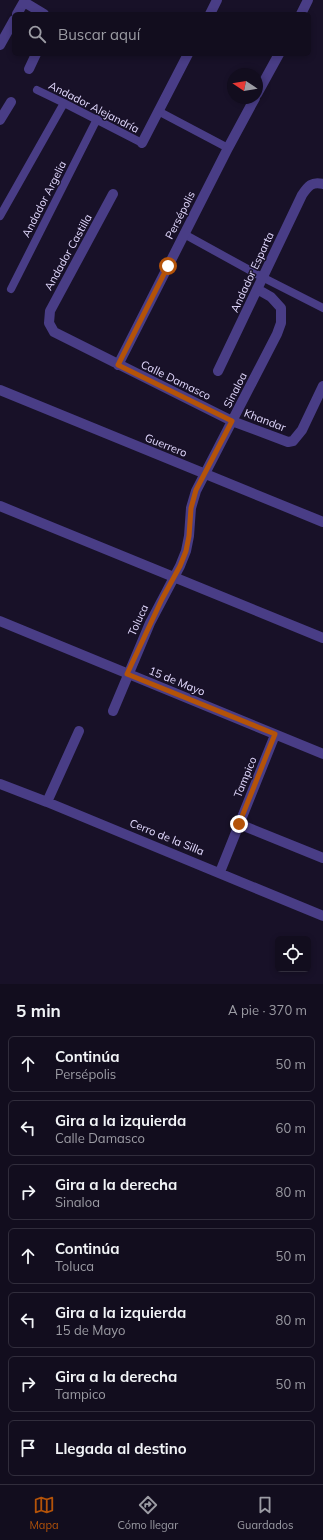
<!DOCTYPE html>
<html lang="es">
<meta charset="utf-8">
<style>
:root{--surface:#120d1e;--page:#1b1627;--text:#f1f3f6;--muted:#9c9ca4;--line:#312d3c;--accent:#b45309}
body{margin:0;font-family:Mulish,sans-serif;background:var(--page);color:var(--text)}
.controls{position:absolute;right:12px;bottom:12px;display:grid;overflow:hidden;border-radius:6px;box-shadow:0 2px 6px #0003}
.controls button{width:36px;height:36px;display:grid;place-items:center;padding:0;border:0;border-bottom:1px solid var(--line);background:var(--surface);color:var(--text);font:20px sans-serif}
.compass{position:absolute;left:227px;top:68px;width:36px;height:36px;border-radius:50%;background:var(--surface);box-shadow:0 2px 6px #0003;rotate:282deg}
.stop{position:absolute;width:12px;height:12px;margin:-9px;border:3px solid #b45309;border-radius:50%;background:#fff}
.stop.end{background:#b45309;border-color:#fff;box-shadow:0 1px 4px #0008}
.list{margin:0;padding:0;list-style:none}
h2{display:flex;justify-content:space-between;align-items:center;height:52px;margin:0;padding:0 16px;font-size:17px}
h2 small{font-size:13px;font-weight:400;color:var(--muted)}
.list li{display:grid;grid-template-columns:26px 1fr auto;gap:12px;align-items:center;box-sizing:border-box;height:56px;margin:0 8px 8px;padding:0 8px;border:1px solid var(--line);border-radius:6px}
.list b{display:block;font-size:15px;white-space:nowrap}
.list p{margin:0;font-size:13px;white-space:nowrap;color:var(--muted)}
.list em{font-size:13px;font-style:normal;color:var(--muted)}
.icon{flex:none;width:22px;height:22px;fill:none;stroke:currentColor;stroke-width:2;stroke-linecap:round;stroke-linejoin:round}
.map{position:relative;flex:none;width:323px;height:984px;overflow:hidden}
.search{position:absolute;background:var(--surface);box-shadow:0 2px 6px #0003;left:12px;right:12px;top:12px;height:44px;display:flex;align-items:center;gap:10px;box-sizing:border-box;padding:0 14px;border-radius:6px;color:var(--muted);font-size:15px}
.sheet{height:500px;background:var(--surface)}
nav{display:flex;justify-content:space-around;align-items:center;box-sizing:border-box;height:56px;border-top:1px solid var(--line);background:var(--surface);font-size:11px;color:var(--muted)}
nav a{display:grid;justify-items:center;gap:2px}
nav .on{color:var(--accent)}
.map>svg:first-child{display:block}
.lines{fill:none;stroke-linecap:round;stroke-linejoin:round}
.pedestrian{stroke:#493d86;stroke-width:8}
.minor{stroke:#493d86;stroke-width:10}
.route{stroke:#b45309;stroke-width:5}
.labels{text-anchor:middle;dominant-baseline:central;stroke-width:3;stroke-linejoin:round;paint-order:stroke}
.street-label{font-size:11px;fill:#e2d9fe;stroke:#181128}
</style>
<div class="map">
<svg width="323" height="984" viewBox="0 0 323 984">
<rect width="100%" height="100%" fill="#181128"/>
<g class="lines">
<!-- pedestrian -->
<path class="pedestrian" d="M37,90L64,103L142,143
M158,111L228,148
M0,216L64,103
M184,234L262,277L323,308
M11,289L97,119"/>
<!-- minor -->
<path class="minor" d="M24,2L44,14
M17,14L25,0
M210,14L217,0
M301,14L308,0
M0,45L14,20
M29,69L36,54
M257,94L279,54
M0,120L11,102
M142,143L188,54
M113,194L50,311L49,323L54,332L232,421L288,442L293,441L302,430L323,386
M118,365L228,148L255,98
M218,371L302,195C308,186 312,181 323,184
M0,390L323,522
M0,506L323,638
M0,621L323,754
M113,711L150,623L180,566L186,551L189,536L191,508L196,491L277,334L281,323V308L271,297L257,289
M0,784L47,802L323,916
M47,802L79,731
M239,824L323,858
M220,872L275,735"/>
</g>
<g class="lines">
<!-- route -->
<path class="route" d="M168,266L118,365L232,421L196,490L191,508L189,536L186,551L180,566L162,599L127,674L275,734L239,824"/>
</g>
<g class="labels">
<!-- street labels -->
<g class="street-label">
<text transform="translate(94 107) rotate(27)">Andador Alejandría</text>
<text transform="translate(44 199) rotate(-63)">Andador Argelia</text>
<text transform="translate(180 215) rotate(-63)">Persépolis</text>
<text transform="translate(68 252) rotate(-61)">Andador Castilla</text>
<text transform="translate(252 272) rotate(-65)">Andador Esparta</text>
<text transform="translate(176 380) rotate(26)">Calle Damasco</text>
<text transform="translate(235 390) rotate(-63)">Sinaloa</text>
<text transform="translate(265 420) rotate(21)">Khandar</text>
<text transform="translate(166 445) rotate(22)">Guerrero</text>
<text transform="translate(138 620) rotate(-65)">Toluca</text>
<text transform="translate(177 681) rotate(22)">15 de Mayo</text>
<text transform="translate(245 777) rotate(-68)">Tampico</text>
<text transform="translate(167 837) rotate(22)">Cerro de la Silla</text>
</g>
</g>
</svg>
<div class="controls">
<button><svg class="icon" aria-label="locate" viewBox="0 0 24 24"><circle cx="12" cy="12" r="6"/><path d="M12 2v4M12 18v4M2 12h4M18 12h4"/></svg></button>
</div>
<svg class="compass" viewBox="-18 -18 36 36"><path d="M0-13l5 13h-10z" fill="#e53935"/><path d="M0 13l5-13h-10z" fill="#9c9ca4"/></svg>
<div class="stop" style="left:168px;top:266px"></div>
<div class="stop end" style="left:239px;top:824px"></div>
<div class="search"><svg class="icon" aria-label="search" viewBox="0 0 24 24"><circle cx="10" cy="10" r="6"/><path d="M15 15l6 6"/></svg>Buscar aquí</div>
</div>
<section class="sheet">
<h2>5 min<small>A pie · 370 m</small></h2>
<ul class="list">
<li><svg class="icon" aria-label="ahead" viewBox="0 0 24 24"><path d="M12 20V5M6 11l6-6 6 6"/></svg><div><b>Continúa</b><p>Persépolis</p></div><em>50 m</em></li>
<li><svg class="icon" aria-label="left" viewBox="0 0 24 24"><path d="M17 20v-9H6M10 6l-5 5 5 5"/></svg><div><b>Gira a la izquierda</b><p>Calle Damasco</p></div><em>60 m</em></li>
<li><svg class="icon" aria-label="right" viewBox="0 0 24 24"><path d="M7 20v-9h11M14 6l5 5-5 5"/></svg><div><b>Gira a la derecha</b><p>Sinaloa</p></div><em>80 m</em></li>
<li><svg class="icon" aria-label="ahead" viewBox="0 0 24 24"><path d="M12 20V5M6 11l6-6 6 6"/></svg><div><b>Continúa</b><p>Toluca</p></div><em>50 m</em></li>
<li><svg class="icon" aria-label="left" viewBox="0 0 24 24"><path d="M17 20v-9H6M10 6l-5 5 5 5"/></svg><div><b>Gira a la izquierda</b><p>15 de Mayo</p></div><em>80 m</em></li>
<li><svg class="icon" aria-label="right" viewBox="0 0 24 24"><path d="M7 20v-9h11M14 6l5 5-5 5"/></svg><div><b>Gira a la derecha</b><p>Tampico</p></div><em>50 m</em></li>
<li><svg class="icon" aria-label="arrive" viewBox="0 0 24 24"><path d="M6 21V4h12l-3 4 3 4H6"/></svg><div><b>Llegada al destino</b></div></li>
</ul>
</section>
<nav>
<a class="on"><svg class="icon" aria-label="map" viewBox="0 0 24 24"><path d="M3 6l6-2 6 2 6-2v14l-6 2-6-2-6 2zM9 4v14M15 6v14"/></svg>Mapa</a>
<a><svg class="icon" aria-label="directions" viewBox="0 0 24 24"><path d="M12 3l9 9-9 9-9-9zM9 14v-3h6M13 9l2 2-2 2"/></svg>Cómo llegar</a>
<a><svg class="icon" aria-label="saved" viewBox="0 0 24 24"><path d="M7 4h10v16l-5-4-5 4z"/></svg>Guardados</a>
</nav>
